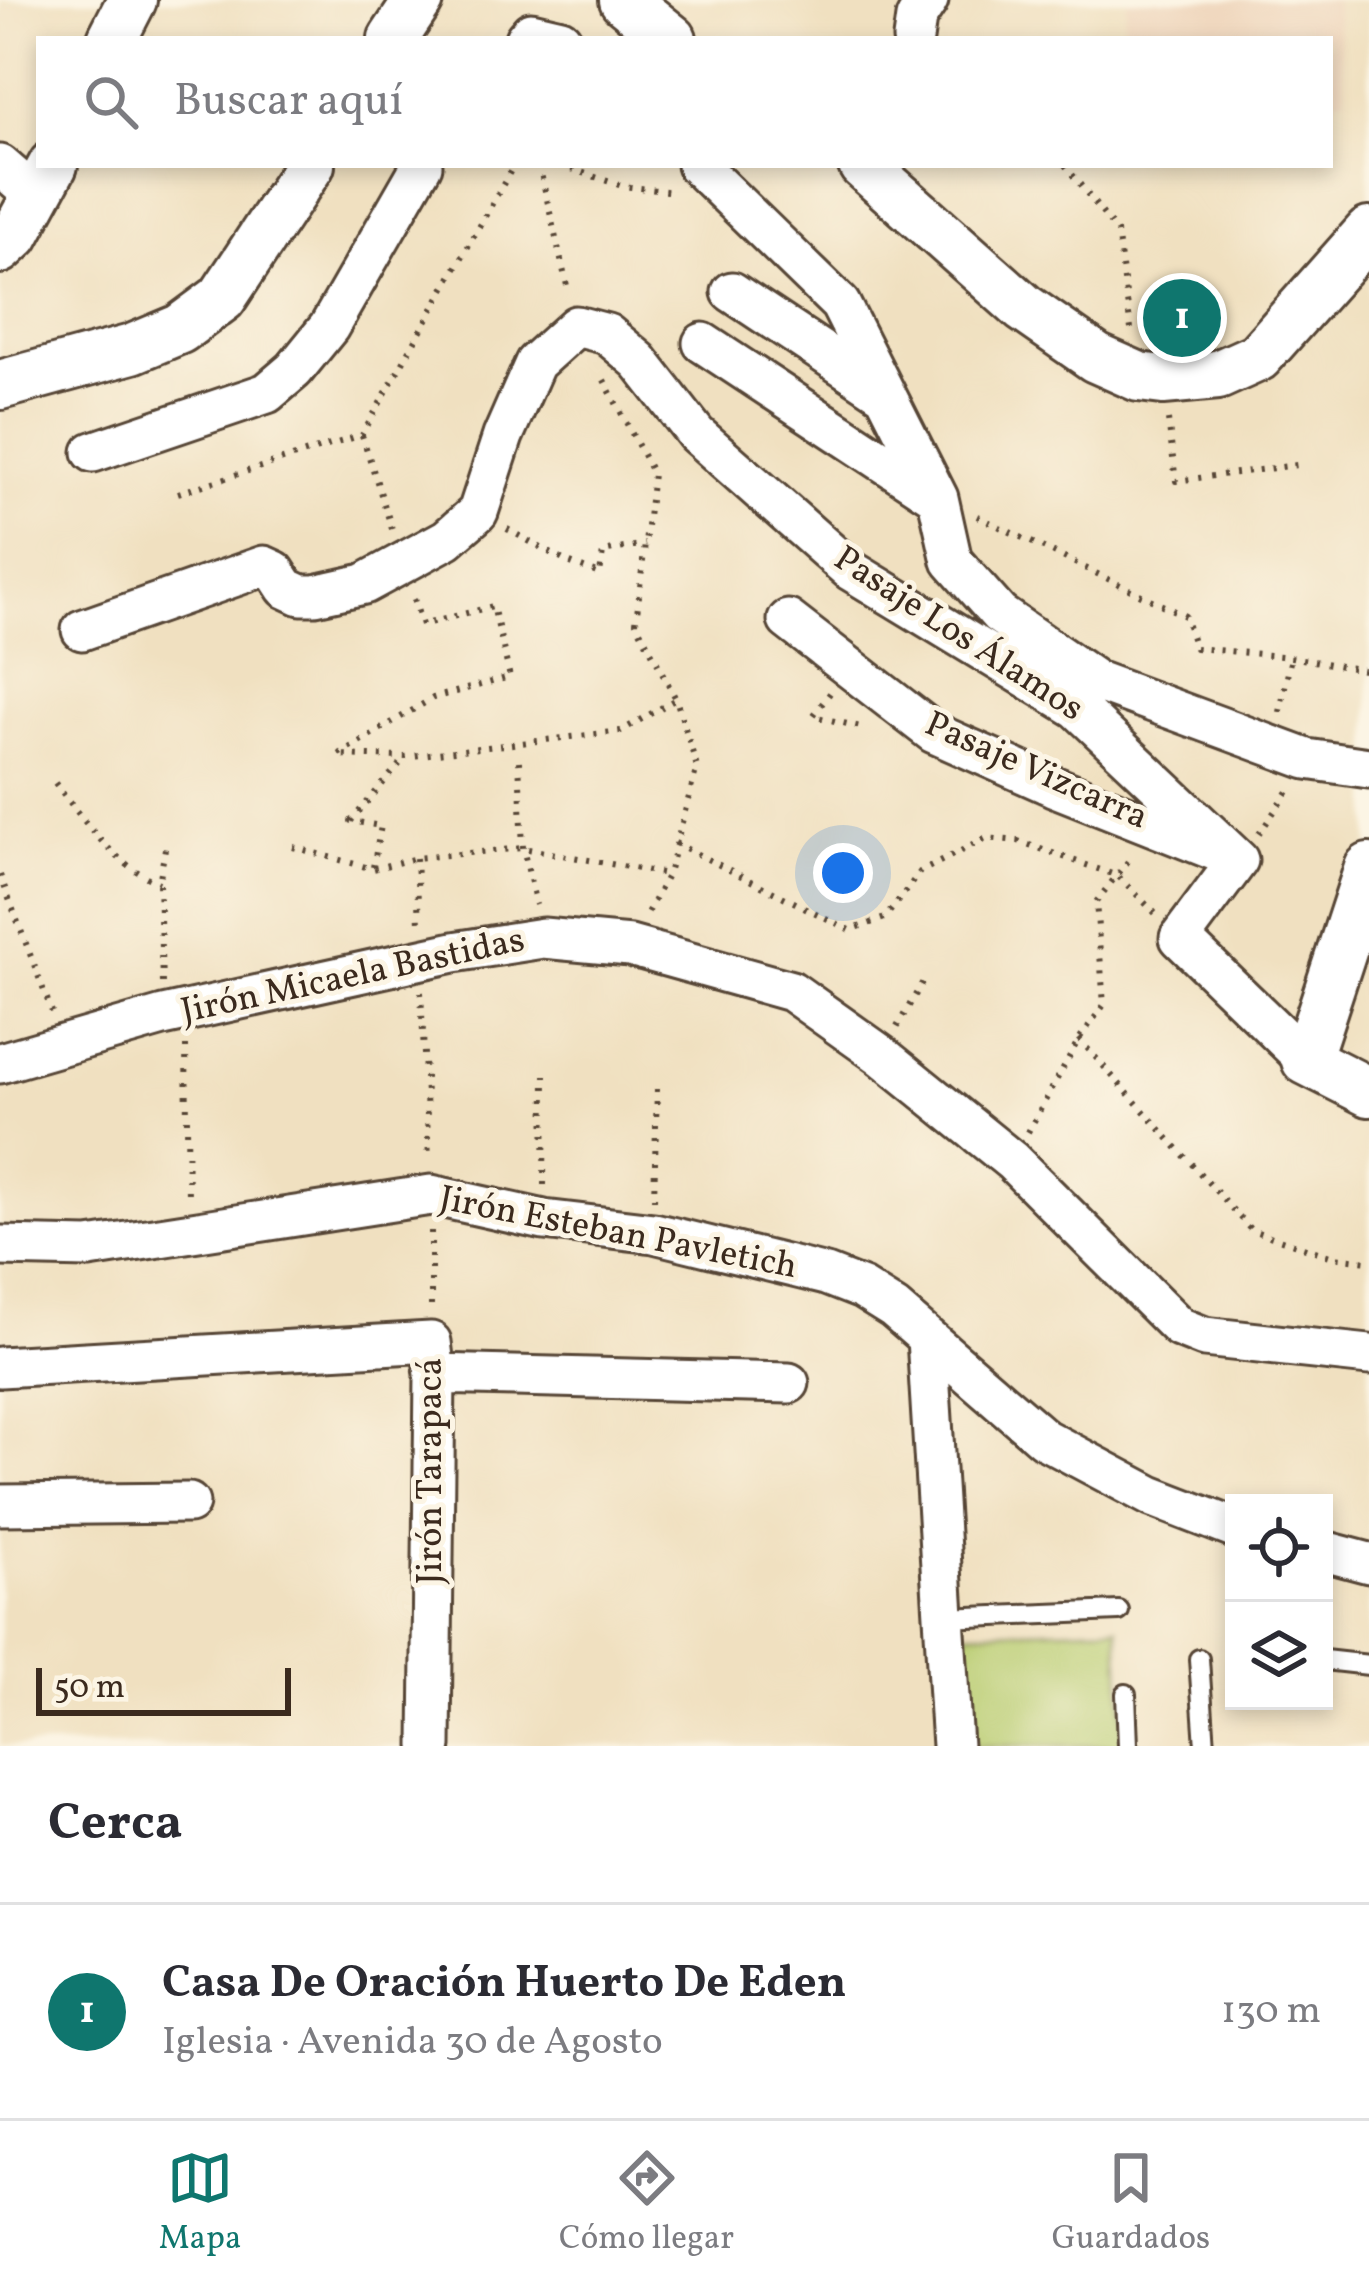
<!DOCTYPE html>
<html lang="es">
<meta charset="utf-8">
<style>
:root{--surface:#fff;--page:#f7f7f7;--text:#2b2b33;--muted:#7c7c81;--line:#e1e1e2;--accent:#0f766e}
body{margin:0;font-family:Vollkorn,serif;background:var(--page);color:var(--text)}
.controls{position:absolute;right:36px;bottom:36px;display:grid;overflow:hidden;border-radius:0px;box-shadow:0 6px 18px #0003}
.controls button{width:108px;height:108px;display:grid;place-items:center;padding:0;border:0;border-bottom:3px solid var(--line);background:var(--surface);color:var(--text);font:60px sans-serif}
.scale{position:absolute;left:36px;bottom:30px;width:255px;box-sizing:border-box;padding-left:12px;border:6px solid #3b2a1e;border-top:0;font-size:33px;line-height:42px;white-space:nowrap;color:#3b2a1e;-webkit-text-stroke:9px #fcf5e5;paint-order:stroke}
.you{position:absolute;left:843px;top:873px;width:42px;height:42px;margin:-30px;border:9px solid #fff;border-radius:50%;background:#1a73e8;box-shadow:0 0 0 18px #1a73e833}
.badge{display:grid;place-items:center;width:78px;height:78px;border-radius:50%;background:var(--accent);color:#fff;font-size:39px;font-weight:700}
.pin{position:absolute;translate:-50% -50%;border:6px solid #fff;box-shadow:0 3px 12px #0006}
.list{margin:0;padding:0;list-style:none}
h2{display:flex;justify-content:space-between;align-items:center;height:156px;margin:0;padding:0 48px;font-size:51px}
h2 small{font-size:39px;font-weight:400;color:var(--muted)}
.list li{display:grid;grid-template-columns:78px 1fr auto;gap:36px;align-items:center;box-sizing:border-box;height:216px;padding:0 48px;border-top:3px solid var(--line)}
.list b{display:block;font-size:45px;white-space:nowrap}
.list p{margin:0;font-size:39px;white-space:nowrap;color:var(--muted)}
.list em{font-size:39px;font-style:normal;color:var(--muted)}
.icon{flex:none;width:66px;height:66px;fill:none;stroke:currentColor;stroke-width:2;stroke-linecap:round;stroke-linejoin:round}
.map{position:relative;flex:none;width:1369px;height:1746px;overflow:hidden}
.search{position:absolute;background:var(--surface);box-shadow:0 6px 18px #0003;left:36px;right:36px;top:36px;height:132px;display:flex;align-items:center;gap:30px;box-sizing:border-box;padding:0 42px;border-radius:0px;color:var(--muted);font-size:45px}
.sheet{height:372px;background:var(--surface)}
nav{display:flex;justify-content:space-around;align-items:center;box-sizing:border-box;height:168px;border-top:3px solid var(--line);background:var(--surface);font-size:33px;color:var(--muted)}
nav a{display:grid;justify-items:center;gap:6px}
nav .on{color:var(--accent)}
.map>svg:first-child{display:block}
.built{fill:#efd6bc}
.green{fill:#b8cc70;stroke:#7a7b47;stroke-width:3}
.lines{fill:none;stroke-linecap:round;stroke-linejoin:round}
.service-casing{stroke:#564536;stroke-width:24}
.minor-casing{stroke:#564536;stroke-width:45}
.tertiary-casing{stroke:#564536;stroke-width:54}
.path{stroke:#564536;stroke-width:6;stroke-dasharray:3 9;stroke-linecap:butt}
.service{stroke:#fff;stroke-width:18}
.minor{stroke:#fff;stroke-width:39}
.tertiary{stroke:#fff;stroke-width:48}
.labels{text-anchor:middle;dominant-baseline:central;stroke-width:10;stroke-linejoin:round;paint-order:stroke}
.street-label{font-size:36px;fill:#3b2a1e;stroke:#fcf5e5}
</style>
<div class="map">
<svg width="1369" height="1746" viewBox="0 0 1369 1746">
<rect width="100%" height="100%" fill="#fcf5e5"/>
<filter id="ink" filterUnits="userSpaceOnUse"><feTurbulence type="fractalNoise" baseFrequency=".00833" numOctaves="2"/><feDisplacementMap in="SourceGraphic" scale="24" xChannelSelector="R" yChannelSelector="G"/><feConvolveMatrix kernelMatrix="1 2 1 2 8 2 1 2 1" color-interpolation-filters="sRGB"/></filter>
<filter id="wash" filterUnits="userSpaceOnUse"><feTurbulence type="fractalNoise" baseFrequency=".004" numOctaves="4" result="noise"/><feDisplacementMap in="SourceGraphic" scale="48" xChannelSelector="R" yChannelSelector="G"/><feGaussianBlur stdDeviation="2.7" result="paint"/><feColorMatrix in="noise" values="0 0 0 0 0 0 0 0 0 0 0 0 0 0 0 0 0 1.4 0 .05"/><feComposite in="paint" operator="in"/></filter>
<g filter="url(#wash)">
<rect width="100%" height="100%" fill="#f0e0c0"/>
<!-- built -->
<path class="built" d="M1128,0H1335L1346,97L1330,100V39H1121Z"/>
<!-- green -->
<path class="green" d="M1118,1627L1124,1746H966L960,1632Z"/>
</g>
<g filter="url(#ink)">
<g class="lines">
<!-- service casing -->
<g class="service-casing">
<path id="service" d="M945,1618L1119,1611
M1199,1659L1205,1746
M1324,1660L1369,1665
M1126,1694L1128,1746"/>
</g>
<!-- minor casing -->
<g class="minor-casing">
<path id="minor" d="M525,39L531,32L561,39
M913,39L916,18L928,0
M0,165L38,198
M697,165L840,304L938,498L952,561L999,614L1096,681L1307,759L1369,768
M732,292L881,391
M703,343L934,495
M93,452L267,393L294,370L329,327L422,165
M788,620L934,733L1053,786L1217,851
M82,630L264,566L275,571L286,588L301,595H315L364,584L447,539L478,512L503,436L535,363L576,326L607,334L639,361L696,434L850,570L1077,708L1238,860
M1238,860L1180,938L1306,1060
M0,1063L163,1016L454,952L543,938L630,946L791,991L881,1055L1012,1161L1179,1327L1204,1337L1369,1355
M0,1246L89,1248L431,1195L544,1220L654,1233L826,1275L862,1289L894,1309L1044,1439L1151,1496L1234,1528
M927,1338L952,1746
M0,1367L431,1342L435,1374L431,1746
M435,1374L789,1383
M0,1505L189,1503
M1324,1551L1369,1563"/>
</g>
<!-- tertiary casing -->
<g class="tertiary-casing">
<path id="tertiary" d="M624,0L672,39
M112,39L132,0
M393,39L419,0
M863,165L1024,308L1096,358L1139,377L1163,380L1218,375L1258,357L1369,232
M0,249L15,235L53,165
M0,385L132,349L180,329L222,298L310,165
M1369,868L1306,1060L1369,1092"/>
</g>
<!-- path -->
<path class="path" d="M539,165L568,290
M560,165L622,186L675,192
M1065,165L1117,232L1131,329
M604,380L653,474L636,622L676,699L697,767L668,874L647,913
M1168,420L1176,481L1304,464
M362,435L392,529
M178,493L362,435L514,165
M977,516L1185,616L1195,648L1291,657L1369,671
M507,529L565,561L600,574L603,552L645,544
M414,599L422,625L493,606L510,677L433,698L337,755L404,757L621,731L676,699
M830,693L813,716L865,728
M1280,712L1291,657
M519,761L523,848L536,905
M55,783C86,823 112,863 159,883
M1259,834L1289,790
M675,843L850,930L885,918L920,872L986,838L1018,841L1118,876L1156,914
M293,847L373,869L416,858L523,848L666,874
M416,858L419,924
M373,867L381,826L351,821L404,759
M0,875L52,1012
M162,983L159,883L166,843
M421,992L429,1158
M897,1027L925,978
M1079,1039L1251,1230L1333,1257L1369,1261
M186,1046L188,1200
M1028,1132L1079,1039L1104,1005L1096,902L1132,856
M544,1185L545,1075
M654,1200L657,1088
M431,1231V1308"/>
<!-- service -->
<use href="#service" class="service"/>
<!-- minor -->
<use href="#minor" class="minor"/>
<!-- tertiary -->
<use href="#tertiary" class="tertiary"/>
</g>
</g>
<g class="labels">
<!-- street labels -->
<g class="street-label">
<text transform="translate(958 635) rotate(33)">Pasaje Los Álamos</text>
<text transform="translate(1036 772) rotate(24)">Pasaje Vizcarra</text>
<text transform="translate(353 977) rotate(-12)">Jirón Micaela Bastidas</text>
<text transform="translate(618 1234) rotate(11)">Jirón Esteban Pavletich</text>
<text transform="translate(432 1471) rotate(-90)">Jirón Tarapacá</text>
</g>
</g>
</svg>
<div class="controls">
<button><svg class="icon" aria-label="locate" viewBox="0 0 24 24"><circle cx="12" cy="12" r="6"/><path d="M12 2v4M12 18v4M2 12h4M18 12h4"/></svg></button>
<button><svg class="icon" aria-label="layers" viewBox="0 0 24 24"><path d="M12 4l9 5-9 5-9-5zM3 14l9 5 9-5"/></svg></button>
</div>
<div class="scale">50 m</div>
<div class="you"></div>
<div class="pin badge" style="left:1182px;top:318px">1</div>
<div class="search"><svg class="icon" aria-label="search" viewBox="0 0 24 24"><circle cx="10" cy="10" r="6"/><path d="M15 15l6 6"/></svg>Buscar aquí</div>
</div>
<section class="sheet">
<h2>Cerca<small></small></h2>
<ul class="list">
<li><span class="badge">1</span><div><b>Casa De Oración Huerto De Eden</b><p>Iglesia · Avenida 30 de Agosto</p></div><em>130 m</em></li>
</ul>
</section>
<nav>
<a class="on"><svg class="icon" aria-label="map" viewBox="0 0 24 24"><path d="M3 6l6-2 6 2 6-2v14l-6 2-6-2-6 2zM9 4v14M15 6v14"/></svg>Mapa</a>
<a><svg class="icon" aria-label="directions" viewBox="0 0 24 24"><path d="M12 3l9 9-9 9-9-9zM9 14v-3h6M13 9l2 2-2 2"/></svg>Cómo llegar</a>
<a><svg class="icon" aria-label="saved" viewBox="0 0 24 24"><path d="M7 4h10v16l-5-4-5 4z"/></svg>Guardados</a>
</nav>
